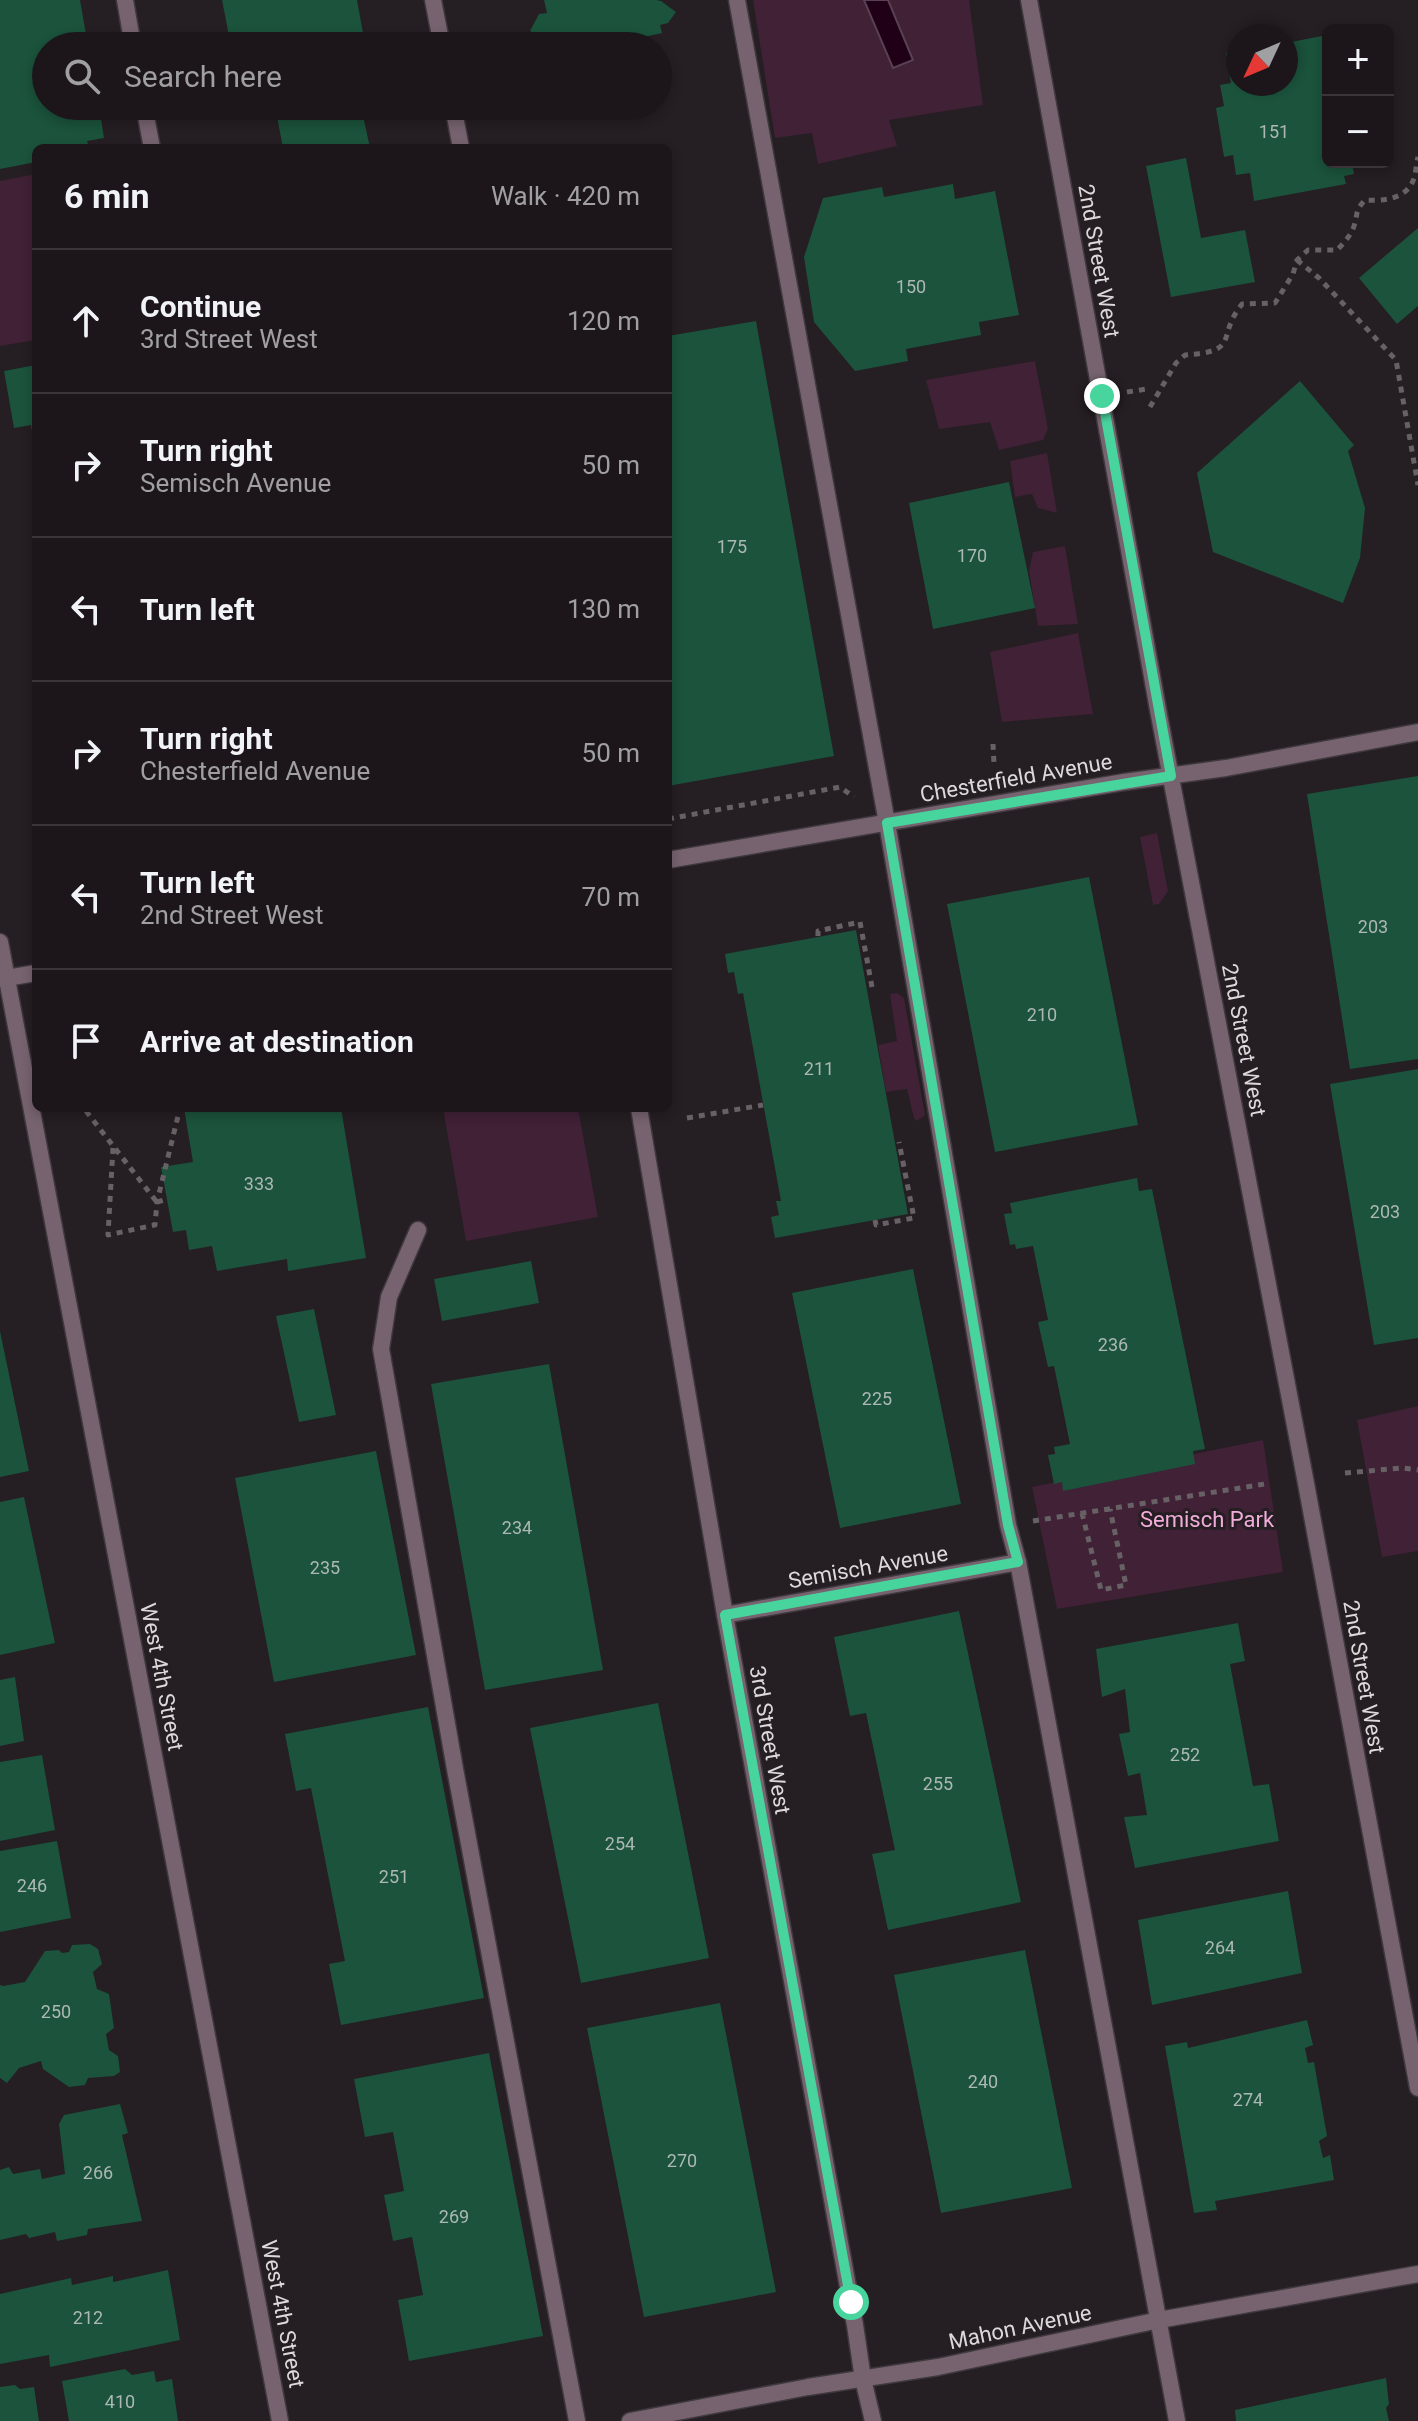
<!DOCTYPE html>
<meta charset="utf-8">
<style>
:root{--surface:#1c161a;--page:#292327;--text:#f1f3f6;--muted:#a09fa2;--line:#3a3539}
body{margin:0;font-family:Roboto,sans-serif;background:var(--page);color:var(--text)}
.controls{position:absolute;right:24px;top:24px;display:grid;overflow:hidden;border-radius:12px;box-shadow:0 4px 12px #0003}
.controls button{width:72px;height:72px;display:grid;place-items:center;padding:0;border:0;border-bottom:2px solid var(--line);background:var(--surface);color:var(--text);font:40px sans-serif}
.compass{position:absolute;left:1226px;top:24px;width:72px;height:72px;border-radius:50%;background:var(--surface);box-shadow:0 4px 12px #0003;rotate:226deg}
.stop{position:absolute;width:24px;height:24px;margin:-18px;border:6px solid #48d49d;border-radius:50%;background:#fff}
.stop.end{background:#48d49d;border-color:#fff;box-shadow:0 2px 8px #0008}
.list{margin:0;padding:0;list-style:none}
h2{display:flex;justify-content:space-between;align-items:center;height:104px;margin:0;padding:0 32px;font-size:34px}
h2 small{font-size:26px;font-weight:400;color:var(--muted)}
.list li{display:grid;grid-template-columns:52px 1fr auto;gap:24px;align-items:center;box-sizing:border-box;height:144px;padding:0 32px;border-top:2px solid var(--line)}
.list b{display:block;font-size:30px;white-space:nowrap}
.list p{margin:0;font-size:26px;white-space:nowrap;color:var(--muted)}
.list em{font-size:26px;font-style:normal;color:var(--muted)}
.icon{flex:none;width:44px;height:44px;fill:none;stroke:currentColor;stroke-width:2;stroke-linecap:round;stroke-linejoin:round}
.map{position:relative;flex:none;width:1418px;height:2421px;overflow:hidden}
.search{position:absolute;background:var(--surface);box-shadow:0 4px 12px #0003;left:32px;top:32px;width:640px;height:88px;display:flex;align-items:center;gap:20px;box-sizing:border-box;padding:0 28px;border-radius:44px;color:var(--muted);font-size:30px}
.panel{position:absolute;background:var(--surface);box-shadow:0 4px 12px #0003;left:32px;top:144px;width:640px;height:968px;border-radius:12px}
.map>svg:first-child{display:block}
.green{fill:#402136}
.water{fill:#1f0017;stroke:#584152;stroke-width:2}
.building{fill:#1b533c}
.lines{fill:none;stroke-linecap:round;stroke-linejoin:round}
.service-casing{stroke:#3f383d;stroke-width:19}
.minor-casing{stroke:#3f383d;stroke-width:19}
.tertiary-casing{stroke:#3f383d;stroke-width:19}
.path{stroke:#676165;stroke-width:5;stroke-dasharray:6 6;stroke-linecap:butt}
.service{stroke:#76636f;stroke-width:16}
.minor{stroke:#76636f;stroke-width:16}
.tertiary{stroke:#76636f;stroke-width:16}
.route{stroke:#48d49d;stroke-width:10}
.labels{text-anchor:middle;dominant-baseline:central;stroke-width:6;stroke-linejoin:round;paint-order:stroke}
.number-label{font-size:18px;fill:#acb8b3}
.street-label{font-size:22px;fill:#ddd9db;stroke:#251e23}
.park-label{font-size:22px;fill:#f1acda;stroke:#251e23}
</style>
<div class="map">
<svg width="1418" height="2421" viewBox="0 0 1418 2421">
<rect width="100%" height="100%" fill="#251e23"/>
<!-- green -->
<path class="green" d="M753,0H969L983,105L889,120L897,146L818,164L812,133L775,138Z
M36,174V340L0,346V181Z
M1035,361L1048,429L1043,440L999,450L990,422L939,429L926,380Z
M1047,453L1057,513L1038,508L1032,494L1015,497L1010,461Z
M1065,546L1078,624L1038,626L1029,571L1033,552Z
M1078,633L1093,714L1002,722L990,652Z
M1157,833L1168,891L1159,904L1153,905L1140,837Z
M897,993L904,998L925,1115L917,1121L914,1118L907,1089L886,1092L878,1045L897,1041L890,994Z
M443,1108H578L598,1217L466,1241Z
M1418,1406V1551L1382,1557L1357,1420Z
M1263,1440L1283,1572L1057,1609L1032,1487Z"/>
<!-- water -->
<path class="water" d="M864,0H888L913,60L893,68Z"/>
<!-- building -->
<path class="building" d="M0,0H80L88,46H46V106H99L104,138L87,141L89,148H36V162L0,169Z
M222,0H357L365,44L231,46Z
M544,0H656L661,1L676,12L668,23L660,25L662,33L602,46H558L556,37L544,39L530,31L539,14L547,13Z
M1322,36L1323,45L1328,44V162H1352L1354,174L1344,176L1346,184L1254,201L1250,173L1236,175L1233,155L1224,157L1216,108L1224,106L1220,85L1231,83L1226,53L1238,51V84H1286V43Z
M275,106H361L370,148H283Z
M1186,158L1201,238L1245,230L1255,282L1171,297L1146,166Z
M953,184L955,199L995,191L1019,315L979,322L981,335L906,349L908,361L855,371L814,322L804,257L823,198L882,187L884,197Z
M1418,228V306L1397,324L1359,278Z
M756,321L834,756L668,786V336Z
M36,365V443H34L31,425L14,428L4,371Z
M1300,381L1354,445L1348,451L1365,508L1360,558L1343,603L1213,552L1197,473Z
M1009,482L1035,608L933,629L909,503Z
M1418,776V1059L1350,1069L1307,794Z
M1089,877L1138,1125L995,1152L947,904Z
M856,930L908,1214L775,1238L771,1217L779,1215L776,1201H781L743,993L738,994L734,972L728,973L725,954Z
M1418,1069V1338L1374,1345L1330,1084Z
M184,1108H341L366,1258L288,1271L287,1259L217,1271L212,1246L189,1250L186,1230L173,1232L161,1167L193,1162Z
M1137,1178L1139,1191L1152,1189L1205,1449L1193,1451L1195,1464L1063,1491L1062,1482L1054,1484L1048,1455L1055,1454L1054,1447L1070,1444L1054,1366L1048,1367L1038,1322L1048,1320L1033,1246L1016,1249L1015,1244L1010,1245L1004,1214L1012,1213L1010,1203Z
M531,1261L539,1303L442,1321L434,1279Z
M913,1269L961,1504L840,1528L792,1293Z
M314,1309L336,1415L299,1422L276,1316Z
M0,1331L29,1471L0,1477Z
M549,1364L603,1670L485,1690L431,1384Z
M376,1451L416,1655L274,1682L235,1478Z
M24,1497L55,1643L0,1655V1502Z
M959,1611L1021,1902L888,1930L872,1854L895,1850L866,1713L850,1716L834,1637Z
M1238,1623L1245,1661L1230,1664L1253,1786L1269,1784L1279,1841L1135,1868L1124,1817L1147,1815L1140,1773L1128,1776L1119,1734L1130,1732L1125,1689L1102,1697L1096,1649Z
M15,1677L24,1741L0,1746V1680Z
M658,1703L709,1958L581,1983L530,1728Z
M428,1707L484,1998L341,2025L329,1964L345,1961L311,1788L296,1791L285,1734Z
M42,1755L55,1830L0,1841V1762Z
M57,1841L71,1918L0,1932V1851Z
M1288,1891L1302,1973L1152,2005L1138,1920Z
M90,1944L98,1949L102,1964L93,1972L97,1989L109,1994L114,2028L106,2034L109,2050L118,2056L120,2072L114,2076L88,2078L85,2085L69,2087L43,2069L41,2061L19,2068L7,2083L0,2078V1985L3,1986L25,1982L45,1951L59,1950L62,1953L69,1952L72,1945Z
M1025,1950L1072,2188L941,2213L894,1975Z
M720,2003L776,2292L644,2317L587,2028Z
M1307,2020L1313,2045L1305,2048L1308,2063L1314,2062L1327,2136L1319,2141L1323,2158L1330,2155L1334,2180L1215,2201L1217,2210L1194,2213L1165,2046L1187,2042L1188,2048Z
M489,2053L543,2336L409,2361L398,2300L423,2295L412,2237L393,2241L384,2195L404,2191L393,2132L365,2137L354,2079Z
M120,2104L128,2133L122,2135L142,2221L88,2229L87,2235L57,2241L55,2232L29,2238L26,2234L0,2240V2170L9,2167L13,2174L40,2169L42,2179L65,2174L59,2124L64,2115Z
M168,2270L180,2340L50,2367L49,2355L0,2364V2294L71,2278L72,2285L113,2276V2282Z
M125,2369L132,2375L154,2371L156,2382L172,2379L178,2421H69L62,2381Z
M1386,2378L1389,2404L1386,2408L1389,2421H1236L1235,2410Z
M15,2385L20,2389L34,2387L39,2421H0V2387Z"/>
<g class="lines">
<!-- service casing -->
<g class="service-casing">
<path id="service" d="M125,0L133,46
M737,0L887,823L1008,1525L1018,1562L1177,2421
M144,106L152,148
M418,1230L389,1297L381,1349L455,1769L577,2421"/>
</g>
<!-- minor casing -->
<g class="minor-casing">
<path id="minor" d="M1029,0L1159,715L1305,1478L1418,2088
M0,942L280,2421
M725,1615L1018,1562
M630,2421L808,2387L938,2367L1159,2320L1418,2274"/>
</g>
<!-- tertiary casing -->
<g class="tertiary-casing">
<path id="tertiary" d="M433,0L442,46
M453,106L461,148
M668,860L1124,782L1226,768L1418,732
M0,979L36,973
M639,1108L725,1615L855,2325L863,2379L873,2421"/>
</g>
<!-- path -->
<path class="path" d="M1297,260L1319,278L1396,360L1418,485
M1127,392L1147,389
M1150,407L1176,363L1185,355C1242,351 1215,338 1242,304L1275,303L1293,274L1297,260L1308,250H1337C1344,243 1351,235 1354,226C1358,213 1355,211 1365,200C1381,201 1403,200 1412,183C1416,176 1416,164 1418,157
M993,744L994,764
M668,819L840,787L854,797
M818,936V931L860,922L872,987
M86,1111L156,1201
M687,1118L763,1105
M113,1148L108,1235L155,1225L157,1202L180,1108
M157,1202L167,1199
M875,1220L876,1225L914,1218L899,1142
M1345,1473L1402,1468L1418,1470
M1082,1513L1101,1590L1126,1585L1110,1509
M1033,1521L1265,1484"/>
<!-- service -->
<use href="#service" class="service"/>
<!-- minor -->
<use href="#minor" class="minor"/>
<!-- tertiary -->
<use href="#tertiary" class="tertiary"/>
</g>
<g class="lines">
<!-- route -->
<path class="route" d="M851,2302L725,1615L1018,1562L1008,1525L887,823L1171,776L1102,396"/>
</g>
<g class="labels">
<!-- number labels -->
<g class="number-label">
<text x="1274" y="131">151</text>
<text x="911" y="286">150</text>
<text x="732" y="546">175</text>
<text x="972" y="555">170</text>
<text x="1373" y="926">203</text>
<text x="1042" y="1014">210</text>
<text x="819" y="1068">211</text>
<text x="259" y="1183">333</text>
<text x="1385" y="1211">203</text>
<text x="1113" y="1344">236</text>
<text x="877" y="1398">225</text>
<text x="517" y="1527">234</text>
<text x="325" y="1567">235</text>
<text x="1185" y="1754">252</text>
<text x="938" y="1783">255</text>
<text x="620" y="1843">254</text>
<text x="394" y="1876">251</text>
<text x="32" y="1885">246</text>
<text x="1220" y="1947">264</text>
<text x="56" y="2011">250</text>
<text x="983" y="2081">240</text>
<text x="1248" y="2099">274</text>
<text x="682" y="2160">270</text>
<text x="98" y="2172">266</text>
<text x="454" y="2216">269</text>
<text x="88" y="2317">212</text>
<text x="120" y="2401">410</text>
</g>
<!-- street labels -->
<g class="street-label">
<text transform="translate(1099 261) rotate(80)">2nd Street West</text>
<text transform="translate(1016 778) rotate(-10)">Chesterfield Avenue</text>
<text transform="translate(1244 1040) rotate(79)">2nd Street West</text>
<text transform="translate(868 1567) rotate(-10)">Semisch Avenue</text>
<text transform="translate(162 1677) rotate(79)">West 4th Street</text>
<text transform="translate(1364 1677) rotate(80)">2nd Street West</text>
<text transform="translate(770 1740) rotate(80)">3rd Street West</text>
<text transform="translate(283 2314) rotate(79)">West 4th Street</text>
<text transform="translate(1020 2327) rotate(-12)">Mahon Avenue</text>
</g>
<!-- park labels -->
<g class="park-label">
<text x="1207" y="1519">Semisch Park</text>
</g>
</g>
</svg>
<div class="controls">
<button>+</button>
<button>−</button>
</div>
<svg class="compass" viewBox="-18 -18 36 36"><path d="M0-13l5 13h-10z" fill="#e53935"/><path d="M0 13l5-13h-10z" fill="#a09fa2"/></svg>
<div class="stop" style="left:851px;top:2302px"></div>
<div class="stop end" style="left:1102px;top:396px"></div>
<div class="search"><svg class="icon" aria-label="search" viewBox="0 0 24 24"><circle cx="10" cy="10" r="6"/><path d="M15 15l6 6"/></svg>Search here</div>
<section class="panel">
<h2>6 min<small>Walk · 420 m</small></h2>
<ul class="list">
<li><svg class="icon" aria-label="ahead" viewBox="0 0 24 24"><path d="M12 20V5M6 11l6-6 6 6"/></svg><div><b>Continue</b><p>3rd Street West</p></div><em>120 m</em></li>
<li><svg class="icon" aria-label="right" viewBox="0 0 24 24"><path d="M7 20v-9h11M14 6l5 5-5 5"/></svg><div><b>Turn right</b><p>Semisch Avenue</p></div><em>50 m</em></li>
<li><svg class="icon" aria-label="left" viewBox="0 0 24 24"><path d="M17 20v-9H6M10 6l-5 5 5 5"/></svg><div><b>Turn left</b></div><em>130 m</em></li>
<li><svg class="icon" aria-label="right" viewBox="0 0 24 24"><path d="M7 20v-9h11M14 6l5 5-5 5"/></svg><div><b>Turn right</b><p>Chesterfield Avenue</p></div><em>50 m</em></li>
<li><svg class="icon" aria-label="left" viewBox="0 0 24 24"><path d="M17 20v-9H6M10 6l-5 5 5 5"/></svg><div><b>Turn left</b><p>2nd Street West</p></div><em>70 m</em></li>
<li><svg class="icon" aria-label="arrive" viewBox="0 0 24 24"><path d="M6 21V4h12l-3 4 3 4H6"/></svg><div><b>Arrive at destination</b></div></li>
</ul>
</section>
</div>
